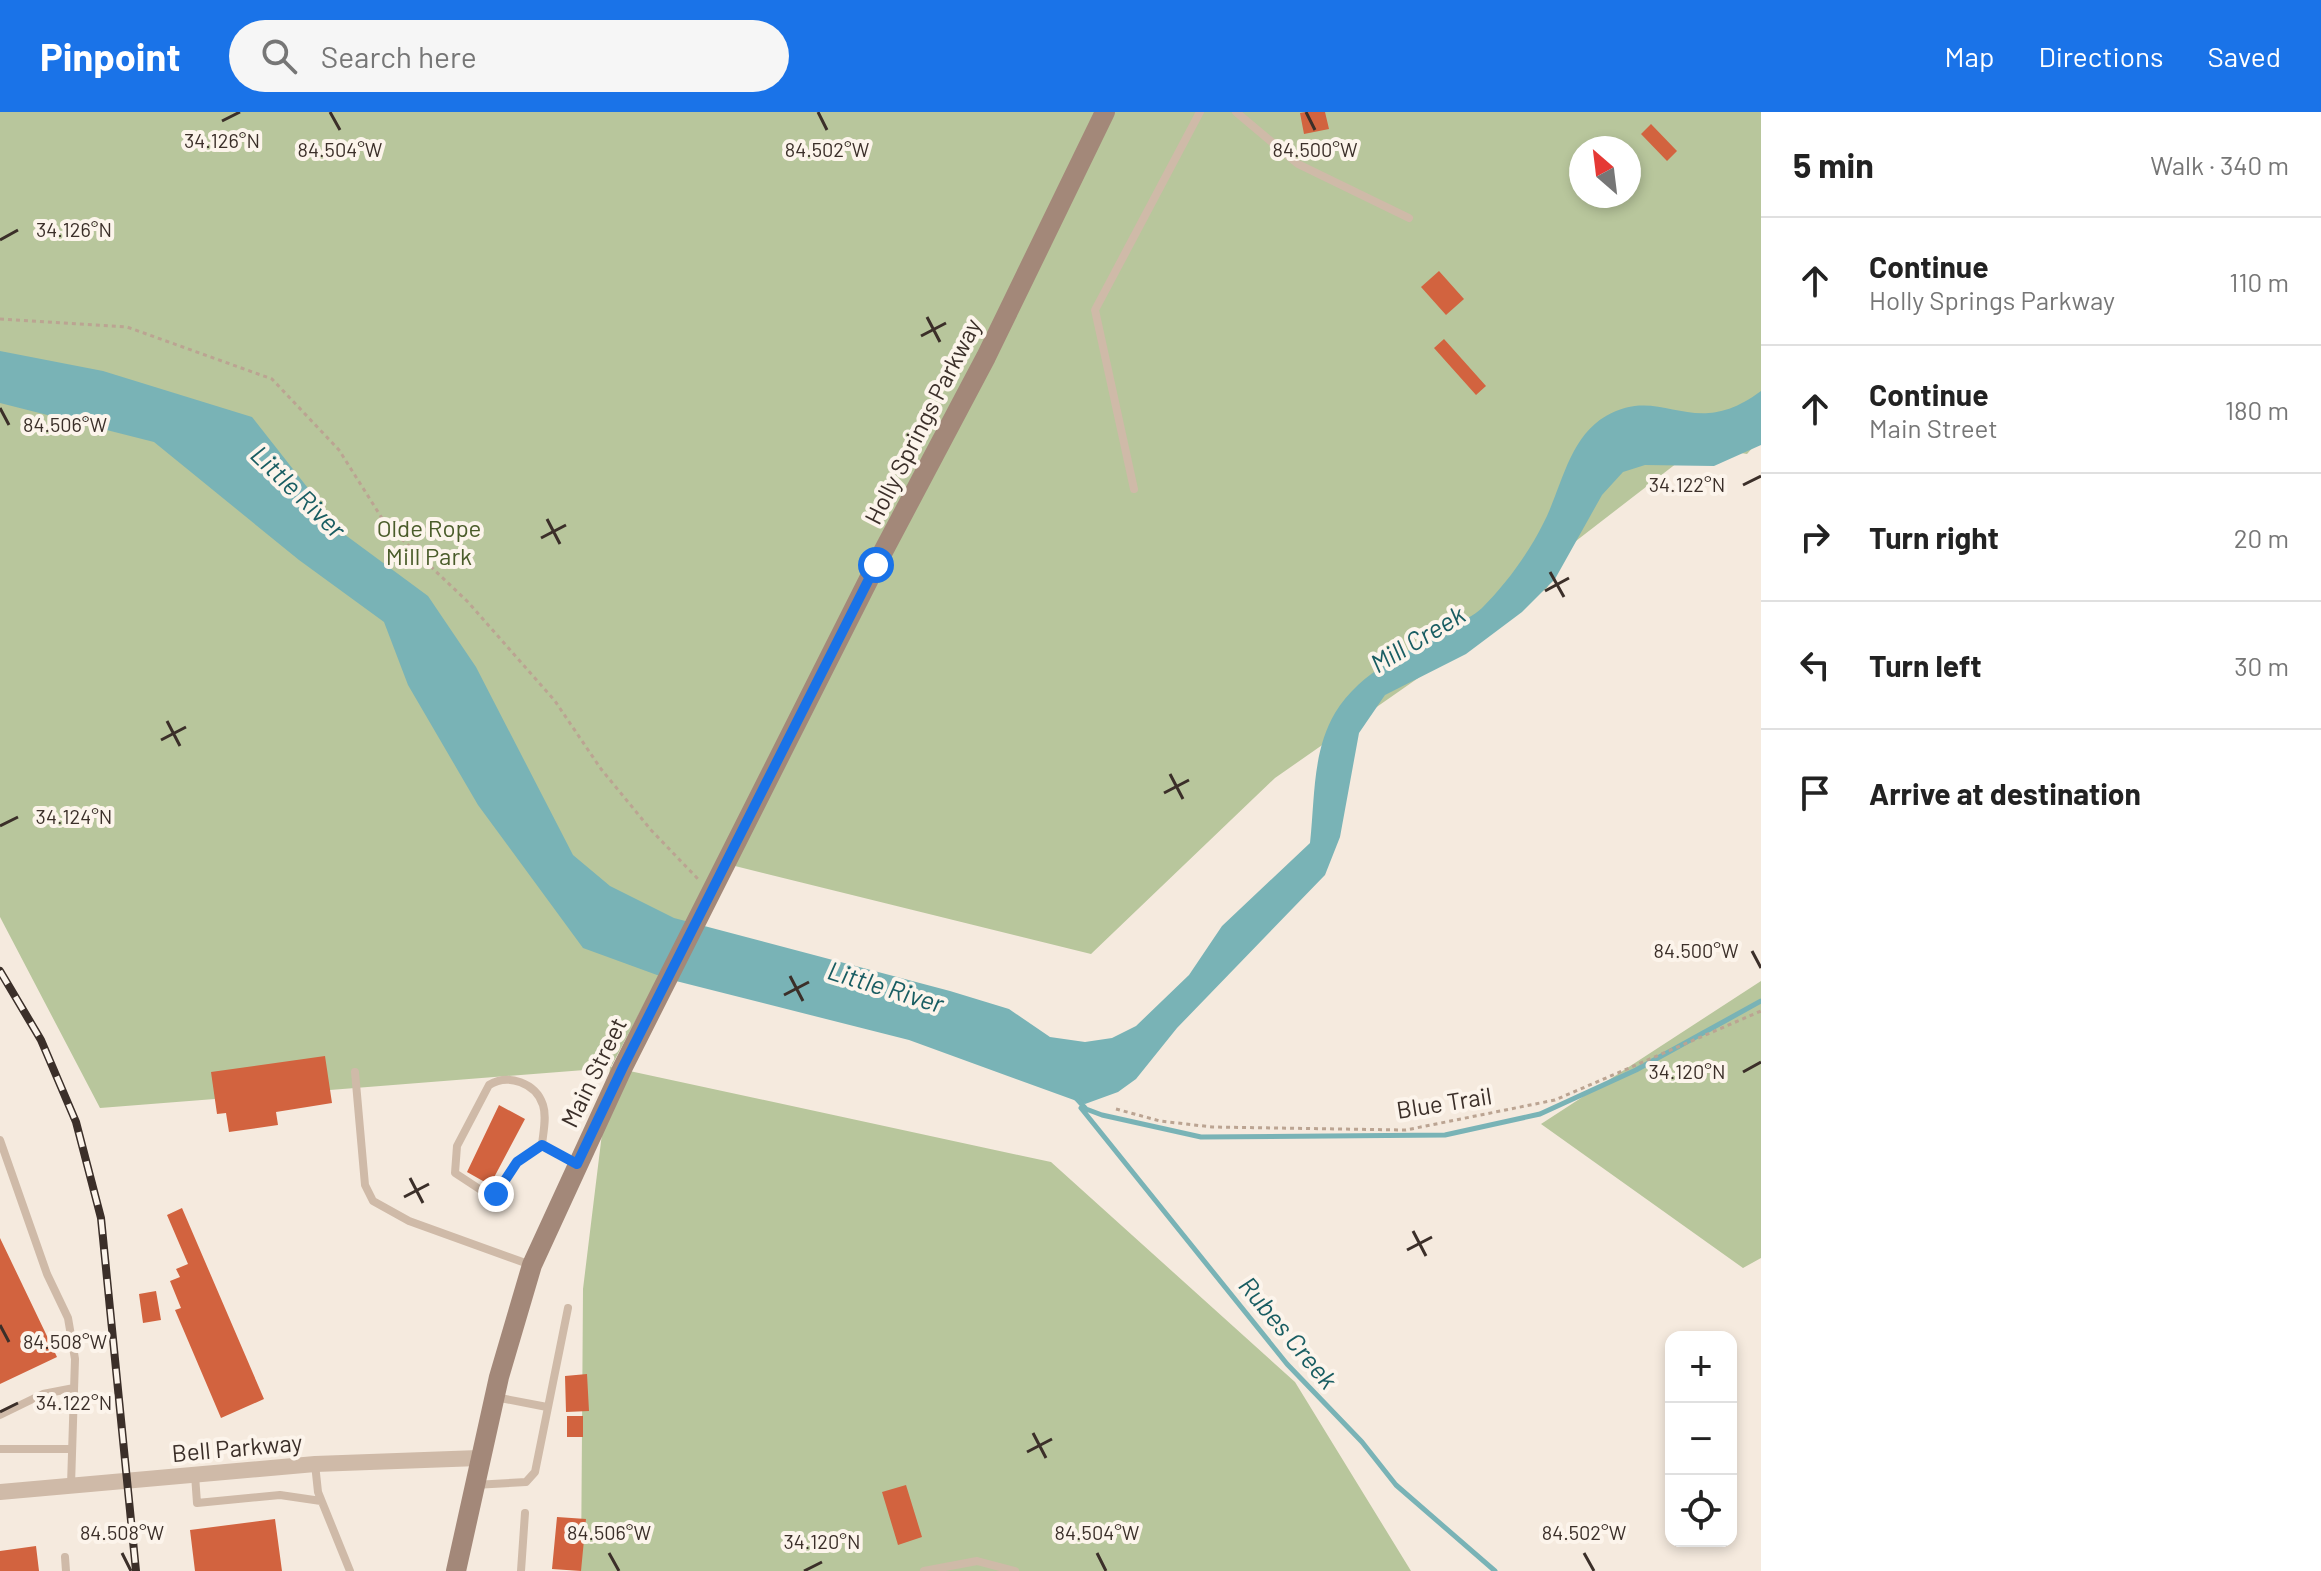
<!DOCTYPE html>
<meta charset="utf-8">
<style>
:root{--surface:#fff;--page:#f6f6f6;--text:#222;--muted:#767676;--line:#e0e0e0;--accent:#1a73e8}
body{margin:0;font-family:Barlow,sans-serif;background:var(--page);color:var(--text)}
.controls{position:absolute;right:24px;bottom:24px;display:grid;overflow:hidden;border-radius:16px;box-shadow:0 4px 12px #0003}
.controls button{width:72px;height:72px;display:grid;place-items:center;padding:0;border:0;border-bottom:2px solid var(--line);background:var(--surface);color:var(--text);font:40px sans-serif}
.compass{position:absolute;left:1569px;top:24px;width:72px;height:72px;border-radius:50%;background:var(--surface);box-shadow:0 4px 12px #0003;rotate:332deg}
.stop{position:absolute;width:24px;height:24px;margin:-18px;border:6px solid #1a73e8;border-radius:50%;background:#fff}
.stop.end{background:#1a73e8;border-color:#fff;box-shadow:0 2px 8px #0008}
.list{margin:0;padding:0;list-style:none}
h2{display:flex;justify-content:space-between;align-items:center;height:104px;margin:0;padding:0 32px;font-size:34px}
h2 small{font-size:26px;font-weight:400;color:var(--muted)}
.list li{display:grid;grid-template-columns:52px 1fr auto;gap:24px;align-items:center;box-sizing:border-box;height:128px;padding:0 32px;border-top:2px solid var(--line)}
.list b{display:block;font-size:30px;white-space:nowrap}
.list p{margin:0;font-size:26px;white-space:nowrap;color:var(--muted)}
.list em{font-size:26px;font-style:normal;color:var(--muted)}
.icon{flex:none;width:44px;height:44px;fill:none;stroke:currentColor;stroke-width:2;stroke-linecap:round;stroke-linejoin:round}
.map{position:relative;flex:none;width:1761px;height:1459px;overflow:hidden}
header{display:flex;align-items:center;gap:48px;box-sizing:border-box;height:112px;padding:0 40px;background:var(--accent);color:#fff}
header strong{font-size:38px}
nav{display:flex;gap:44px;margin-inline-start:auto;font-size:28px}
.search{width:560px;height:72px;background:var(--page);display:flex;align-items:center;gap:20px;box-sizing:border-box;padding:0 28px;border-radius:44px;color:var(--muted);font-size:30px}
main{display:flex}
aside{flex:1;background:var(--surface)}
.map>svg:first-child{display:block}
.green{fill:#b8c69c;fill-rule:evenodd}
.water{fill:#79b3b6}
.lines{fill:none;stroke-linecap:round;stroke-linejoin:round}
.stream{stroke:#79b3b6;stroke-width:5}
.building{fill:#d2633f}
.path{stroke:#bba492;stroke-width:3;stroke-dasharray:4 4;stroke-linecap:butt}
.service{stroke:#cfbaa8;stroke-width:8}
.minor{stroke:#cfbaa8;stroke-width:16}
.secondary{stroke:#a38879;stroke-width:20}
.rail-casing{stroke:#3b2f29;stroke-width:8}
.rail{stroke:#fcf4eb;stroke-width:5;stroke-dasharray:15;stroke-linecap:butt}
.route{stroke:#1a73e8;stroke-width:10}
.ticks{fill:none;stroke:#3b2f29;stroke-width:3}
.labels{text-anchor:middle;dominant-baseline:central;stroke-width:8;stroke-linejoin:round;paint-order:stroke}
.street-label{font-size:24px;fill:#3b2f29;stroke:#fcf4eb}
.park-label{font-size:24px;fill:#4a5c2a;stroke:#fcf4eb}
.water-label{font-size:26px;font-style:italic;fill:#195d62;stroke:#fcf4eb}
.ticks-label{font-size:20px;text-anchor:middle;fill:#3b2f29;stroke:#fcf4eb;stroke-width:8;stroke-linejoin:round;paint-order:stroke}
</style>
<header>
<strong>Pinpoint</strong>
<div class="search"><svg class="icon" aria-label="search" viewBox="0 0 24 24"><circle cx="10" cy="10" r="6"/><path d="M15 15l6 6"/></svg>Search here</div>
<nav><a>Map</a><a>Directions</a><a>Saved</a></nav>
</header>
<main>
<div class="map">
<svg width="1761" height="1459" viewBox="0 0 1761 1459">
<rect width="100%" height="100%" fill="#f5eade"/>
<!-- green -->
<path class="green" d="M0,0H1761V326L1747,342L1699,334L1563,439L1547,476L1275,666L1091,842L719,750L611,955L1051,1050L1295,1270L1411,1459H581L583,1177L610,956L100,996L0,805ZM1581,36H1629V84H1581Z
M1761,869V1146L1743,1156L1541,1012Z"/>
<!-- water -->
<path class="water" d="M0,239L103,259L252,305L344,422L428,484L476,555L573,743L610,774L674,806L950,879L1009,897L1050,925L1085,930L1112,926L1136,914L1189,863L1222,814L1310,731C1315,687 1312,640 1335,601C1361,558 1410,539 1451,515C1461,509 1474,504 1482,496C1506,472 1528,442 1543,412C1562,376 1568,326 1606,304C1663,271 1692,331 1761,279V333L1714,354L1645,353L1623,360L1602,383L1555,467L1522,500L1466,542L1385,583L1359,621L1340,725L1325,763L1177,916L1136,967L1118,980L1085,992L909,928L668,867L583,836L478,693L408,573L384,510L299,448L154,330L0,291Z"/>
<g class="lines">
<!-- stream -->
<path class="stream" d="M1076,986L1086,997L1102,1003L1201,1025L1445,1023L1540,1002L1636,958L1761,889
M1081,996L1287,1252L1362,1330L1396,1373L1495,1459"/>
</g>
<!-- building -->
<path class="building" d="M1306,0H1325L1329,17L1304,22L1300,1Z
M1651,12L1677,39L1667,49L1641,22Z
M1439,159L1464,187L1446,203L1421,175Z
M1444,227L1486,274L1476,283L1434,236Z
M325,944L332,991L276,1000L278,1013L229,1020L226,1001L217,1002L211,960Z
M499,993L525,1007L490,1073L467,1060Z
M182,1096L264,1287L221,1306L175,1198L181,1196L170,1169L180,1165L176,1157L188,1152L167,1103Z
M0,1126L57,1245L0,1272Z
M156,1179L161,1208L143,1211L139,1182Z
M587,1262L589,1299L566,1300L565,1264Z
M567,1304H583V1325H567Z
M906,1373L922,1425L898,1433L882,1380Z
M557,1405L586,1407L581,1459L552,1457Z
M275,1407L282,1459H195L190,1418Z
M36,1434L39,1459H0V1439Z"/>
<g class="lines">
<!-- path -->
<path class="path" d="M0,207L127,215L272,267L339,338L385,411L468,490L555,589L601,657L651,718L698,767
M1116,997L1160,1009L1212,1015L1406,1018L1555,988L1761,899"/>
<!-- service -->
<path class="service" d="M1236,0L1298,52L1409,106
M1134,377L1095,198L1200,0
M355,960L365,1073L373,1089L409,1109L531,1153
M0,1028L47,1162L68,1206L75,1247L71,1373
M542,1033L517,1050L496,1082H487L455,1061L457,1034L489,973C508,961 536,971 543,993C547,1005 543,1021 542,1033L577,1052
M495,1285L547,1295
M0,1303L43,1282L74,1276
M0,1337H72
M315,1352L318,1380L350,1459
M195,1363L197,1391L280,1383L321,1389
M474,1373L526,1370L535,1360L568,1196
M65,1445L66,1459
M521,1459L525,1401
M924,1459L977,1449L1015,1459"/>
<!-- minor -->
<path class="minor" d="M0,1380L315,1352L479,1346"/>
<!-- secondary -->
<path class="secondary" d="M456,1459L499,1265L532,1153L623,955L876,453L986,245L1105,0"/>
<!-- rail casing -->
<g class="rail-casing">
<path id="rail" d="M0,859L41,928L76,1010L101,1106L136,1459"/>
</g>
<!-- rail -->
<use href="#rail" class="rail"/>
</g>
<g class="lines">
<!-- route -->
<path class="route" d="M496,1082L517,1050L542,1033L577,1052L623,955L876,453"/>
</g>
<!-- ticks -->
<path class="ticks" d="M330,0L340,18M818,0L827,18M1306,0L1315,18M222,9L240,0M0,128L18,118M927,205L940,230M921,224L946,211M0,296L9,313M1743,373L1761,364M547,407L560,432M541,426L566,413M1550,460L1564,485M1545,479L1569,466M167,609L180,634M161,628L186,615M1170,662L1183,687M1164,681L1189,668M0,714L18,705M1752,839L1761,856M790,864L803,889M784,883L809,870M1743,960L1761,950M410,1066L423,1091M404,1085L429,1072M1413,1119L1426,1144M1407,1138L1432,1125M0,1213L9,1230M0,1300L18,1291M1033,1321L1046,1346M1027,1340L1052,1327M122,1441L131,1459M609,1441L619,1459M1097,1441L1106,1459M1584,1441L1594,1459M804,1459L822,1450"/>
<g class="labels">
<!-- street labels -->
<g class="street-label">
<text transform="translate(922 309) rotate(-63)">Holly Springs Parkway</text>
<text transform="translate(593 960) rotate(-64)">Main Street</text>
<text transform="translate(1444 990) rotate(-9)">Blue Trail</text>
<text transform="translate(237 1335) rotate(-5)">Bell Parkway</text>
</g>
<!-- park labels -->
<g class="park-label">
<text x="429" y="415">Olde Rope<tspan x="429" dy="28">Mill Park</tspan></text>
</g>
<!-- water labels -->
<g class="water-label">
<text transform="translate(299 379) rotate(44)">Little River</text>
<text transform="translate(1417 526) rotate(-31)">Mill Creek</text>
<text transform="translate(886 874) rotate(17)">Little River</text>
<text transform="translate(1289 1220) rotate(50)">Rubes Creek</text>
</g>
</g>
<g class="ticks-label">
<text x="222" y="36">34.126°N</text>
<text x="340" y="45">84.504°W</text>
<text x="827" y="45">84.502°W</text>
<text x="1315" y="45">84.500°W</text>
<text x="74" y="125">34.126°N</text>
<text x="65" y="320">84.506°W</text>
<text x="1687" y="380">34.122°N</text>
<text x="74" y="712">34.124°N</text>
<text x="1696" y="846">84.500°W</text>
<text x="1687" y="967">34.120°N</text>
<text x="65" y="1237">84.508°W</text>
<text x="74" y="1298">34.122°N</text>
<text x="122" y="1428">84.508°W</text>
<text x="609" y="1428">84.506°W</text>
<text x="1097" y="1428">84.504°W</text>
<text x="1584" y="1428">84.502°W</text>
<text x="822" y="1437">34.120°N</text>
</g>
</svg>
<div class="controls">
<button>+</button>
<button>−</button>
<button><svg class="icon" aria-label="locate" viewBox="0 0 24 24"><circle cx="12" cy="12" r="6"/><path d="M12 2v4M12 18v4M2 12h4M18 12h4"/></svg></button>
</div>
<svg class="compass" viewBox="-18 -18 36 36"><path d="M0-13l5 13h-10z" fill="#e53935"/><path d="M0 13l5-13h-10z" fill="#767676"/></svg>
<div class="stop" style="left:876px;top:453px"></div>
<div class="stop end" style="left:496px;top:1082px"></div>
</div>
<aside>
<h2>5 min<small>Walk · 340 m</small></h2>
<ul class="list">
<li><svg class="icon" aria-label="ahead" viewBox="0 0 24 24"><path d="M12 20V5M6 11l6-6 6 6"/></svg><div><b>Continue</b><p>Holly Springs Parkway</p></div><em>110 m</em></li>
<li><svg class="icon" aria-label="ahead" viewBox="0 0 24 24"><path d="M12 20V5M6 11l6-6 6 6"/></svg><div><b>Continue</b><p>Main Street</p></div><em>180 m</em></li>
<li><svg class="icon" aria-label="right" viewBox="0 0 24 24"><path d="M7 20v-9h11M14 6l5 5-5 5"/></svg><div><b>Turn right</b></div><em>20 m</em></li>
<li><svg class="icon" aria-label="left" viewBox="0 0 24 24"><path d="M17 20v-9H6M10 6l-5 5 5 5"/></svg><div><b>Turn left</b></div><em>30 m</em></li>
<li><svg class="icon" aria-label="arrive" viewBox="0 0 24 24"><path d="M6 21V4h12l-3 4 3 4H6"/></svg><div><b>Arrive at destination</b></div></li>
</ul>
</aside>
</main>
